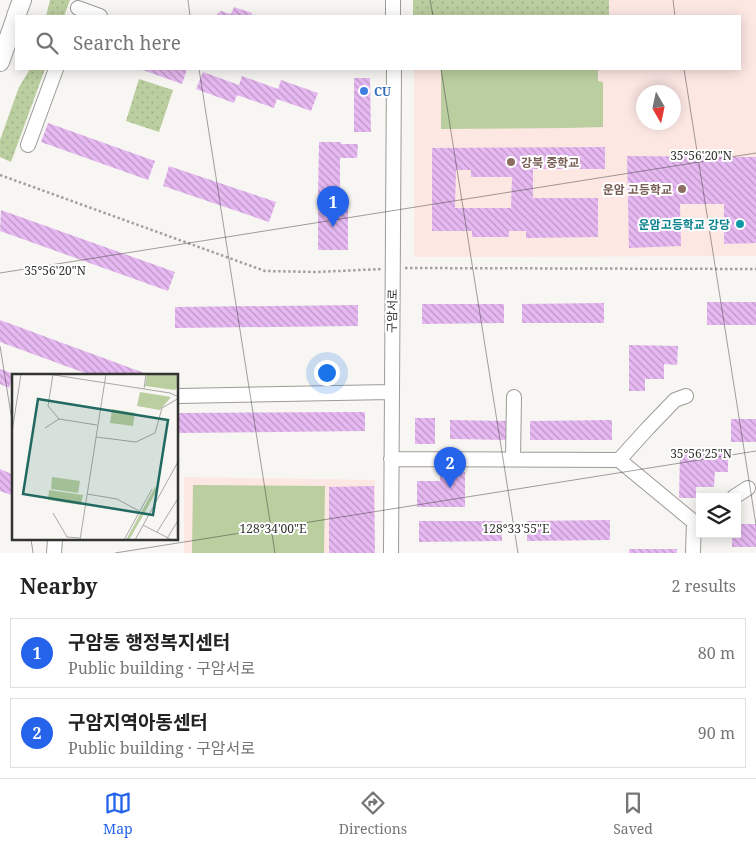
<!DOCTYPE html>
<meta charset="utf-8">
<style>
:root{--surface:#fff;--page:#f6f6f6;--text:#222;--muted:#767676;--line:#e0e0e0;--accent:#2563eb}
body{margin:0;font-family:"Noto Serif","Noto Sans KR",serif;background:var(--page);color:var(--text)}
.controls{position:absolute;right:15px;bottom:15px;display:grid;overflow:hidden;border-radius:0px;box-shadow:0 2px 12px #0003}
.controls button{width:45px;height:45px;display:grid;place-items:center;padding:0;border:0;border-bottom:1px solid var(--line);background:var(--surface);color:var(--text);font:25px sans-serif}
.compass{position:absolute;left:636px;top:85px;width:45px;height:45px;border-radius:50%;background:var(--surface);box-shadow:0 2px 12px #0003;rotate:171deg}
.you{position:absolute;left:326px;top:372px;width:18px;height:18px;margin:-12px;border:4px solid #fff;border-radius:50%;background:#1a73e8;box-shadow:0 0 0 8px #1a73e833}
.badge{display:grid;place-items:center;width:32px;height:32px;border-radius:50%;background:var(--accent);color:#fff;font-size:16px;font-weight:700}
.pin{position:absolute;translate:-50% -41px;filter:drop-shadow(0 1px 2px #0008)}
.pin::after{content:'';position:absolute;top:26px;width:18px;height:15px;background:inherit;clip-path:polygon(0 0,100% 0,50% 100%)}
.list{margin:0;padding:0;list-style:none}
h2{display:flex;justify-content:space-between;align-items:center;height:65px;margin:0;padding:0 20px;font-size:21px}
h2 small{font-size:16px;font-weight:400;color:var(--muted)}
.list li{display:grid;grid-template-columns:32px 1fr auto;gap:15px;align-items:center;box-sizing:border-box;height:70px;margin:0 10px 10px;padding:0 10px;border:1px solid var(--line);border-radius:0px}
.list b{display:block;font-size:19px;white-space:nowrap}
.list p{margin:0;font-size:16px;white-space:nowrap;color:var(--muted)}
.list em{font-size:16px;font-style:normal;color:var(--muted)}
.icon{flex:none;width:28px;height:28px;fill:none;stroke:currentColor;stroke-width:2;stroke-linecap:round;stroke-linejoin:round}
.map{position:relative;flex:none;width:756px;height:553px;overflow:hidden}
.search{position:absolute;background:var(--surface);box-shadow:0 2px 12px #0003;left:15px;right:15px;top:15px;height:55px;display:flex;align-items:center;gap:12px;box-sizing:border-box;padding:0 18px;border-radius:0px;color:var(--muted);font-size:19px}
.sheet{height:225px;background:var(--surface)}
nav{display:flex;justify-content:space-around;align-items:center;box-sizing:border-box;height:70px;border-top:1px solid var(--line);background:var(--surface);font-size:14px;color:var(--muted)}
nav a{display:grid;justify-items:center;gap:2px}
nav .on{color:var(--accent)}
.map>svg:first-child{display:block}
.education{fill:#fce7e3;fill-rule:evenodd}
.grass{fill:url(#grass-dots)}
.pitch{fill:#bace9f}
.building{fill:url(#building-back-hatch);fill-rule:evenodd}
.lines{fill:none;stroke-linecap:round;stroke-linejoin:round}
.minor-casing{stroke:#9c9b97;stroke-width:16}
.major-casing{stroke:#9c9b97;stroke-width:20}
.path{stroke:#a1a09d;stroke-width:2.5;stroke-dasharray:2.5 2.5;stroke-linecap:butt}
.minor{stroke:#fff;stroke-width:14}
.major{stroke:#fff;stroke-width:18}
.ticks{fill:none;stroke:#333331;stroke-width:1;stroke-opacity:0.45}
.shop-dot{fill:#3f7fe0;stroke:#fff;stroke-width:2}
.education-dot{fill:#8d6e63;stroke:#fff;stroke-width:2}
.culture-dot{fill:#0f9aa8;stroke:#fff;stroke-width:2}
.labels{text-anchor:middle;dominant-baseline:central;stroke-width:4;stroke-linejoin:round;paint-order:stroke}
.shop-label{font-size:12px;font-weight:bold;fill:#366cbe;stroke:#fff;text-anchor:start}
.education-label{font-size:12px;font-weight:bold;fill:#785e54;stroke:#fff;text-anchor:start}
.culture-label{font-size:12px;font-weight:bold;fill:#0d838f;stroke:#fff;text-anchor:end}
.street-label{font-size:12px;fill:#333331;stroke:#fff}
.inset-road{fill:none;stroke:#a9a8a5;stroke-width:1}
.view{fill:#226a61;fill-opacity:0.15;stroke:#226a61;stroke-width:2.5}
.inset-edge{fill:none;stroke:#333331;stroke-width:2.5}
.ticks-label{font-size:12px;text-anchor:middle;fill:#333331;stroke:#fff;stroke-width:4;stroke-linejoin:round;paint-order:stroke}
</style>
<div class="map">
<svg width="756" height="553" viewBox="0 0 756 553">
<defs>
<pattern id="grass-dots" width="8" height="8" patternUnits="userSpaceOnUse" patternTransform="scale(1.25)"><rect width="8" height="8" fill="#bace9f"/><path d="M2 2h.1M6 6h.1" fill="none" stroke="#a0b189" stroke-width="1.8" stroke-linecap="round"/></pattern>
<pattern id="building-back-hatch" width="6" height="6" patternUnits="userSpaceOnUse" patternTransform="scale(1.25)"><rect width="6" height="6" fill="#e7b9f2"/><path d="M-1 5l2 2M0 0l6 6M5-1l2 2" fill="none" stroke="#bc97c5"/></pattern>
</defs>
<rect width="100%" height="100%" fill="#f7f6f2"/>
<!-- education -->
<path class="education" d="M609,0H756V256L414,257V69H740V16H609ZM644,92H674V122H644Z
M184,477L375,480V553H184Z"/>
<!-- grass -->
<path class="grass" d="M50,0H70L64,16H46Z
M413,0H609V16H413Z
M30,69H45L11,162L0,157V140L19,87Z
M139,79L173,90L159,132L126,121Z"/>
<!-- pitch -->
<path class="pitch" d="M441,69H598V81L603,82V127L566,128L441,129Z
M193,485L325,486L324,553H192Z"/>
<!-- building -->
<path class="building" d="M234,7L252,13V16H217V14L221,11L231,14Z
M140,69H187L182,84Z
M203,72L239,85L242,76L278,89L281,80L318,93L311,111L277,99L274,108L237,95L234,103L196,89Z
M354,78H370L371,132H354Z
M48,123L155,161L148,180L41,142Z
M319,142H341V144H358L357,158H340V195H318Z
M605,147V169H533V198H598V237L526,238V231H509V237H472V231H432V148ZM456,170H471V177H512L511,208H455Z
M627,156L756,157V243L724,244V204H680L681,246L629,248Z
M169,166L276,202L269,222L163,186Z
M318,203H348V250H318Z
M1,210L175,272L168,291L0,231Z
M707,302H756V325H707Z
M604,303V323H522V304Z
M422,304H504V323L422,324Z
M358,305V326L175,328V307Z
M0,320L147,374L146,376H93L0,342Z
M629,345L678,346L677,365L664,364V379H645V391H629Z
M0,369L14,374L9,388L0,384Z
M365,412V431L178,433V413Z
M415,418H435V444H415Z
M731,419H756V442H731Z
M450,420L507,421V440L450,439Z
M612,420V440H530V421Z
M680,453L728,454V472H715L714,487H696V498H679Z
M0,469L14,475V496L0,491Z
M440,472H465V507H417V481H440Z
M374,486L375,553H329V487Z
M610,520V540L527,541V521Z
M419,521H502V541L419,542Z
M737,524H756V547H732V534H737Z
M629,549H677V553H629Z"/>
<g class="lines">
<!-- minor casing -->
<g class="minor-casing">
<path id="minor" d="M393,0V16
M78,8L100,16
M28,145L56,69
M178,396L391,392
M391,459L619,460L694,522L693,553
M513,459L514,397
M619,460L648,428L675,400L686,396
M734,497L748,488
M54,553L55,539
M391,553L394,69"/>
</g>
<!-- major casing -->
<g class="major-casing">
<path id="major" d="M16,16L22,0
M0,62L16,17"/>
</g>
<!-- path -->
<path class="path" d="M0,175L265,271L316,272L382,269
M405,268L756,269"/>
<!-- minor -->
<use href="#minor" class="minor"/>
<!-- major -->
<use href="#major" class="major"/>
</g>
<!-- ticks -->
<path class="ticks" d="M188,0L190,16M430,0L433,16M673,0L675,16M199,69L275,553M441,69L518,553M684,69L756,525M0,273L756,153M0,346L14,433M31,539L33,553M115,553L756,451"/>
<!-- markers -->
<circle class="shop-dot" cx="364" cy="91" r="5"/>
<g class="education-dot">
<circle cx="511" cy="162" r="5"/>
<circle cx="682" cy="189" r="5"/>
</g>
<circle class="culture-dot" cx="740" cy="224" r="5"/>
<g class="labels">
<!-- shop labels -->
<g class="shop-label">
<text x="374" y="91">CU</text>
</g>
<!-- education labels -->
<g class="education-label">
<text x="521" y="162">강북 중학교</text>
<text x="672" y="189" text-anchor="end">운암 고등학교</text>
</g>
<!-- culture labels -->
<g class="culture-label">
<text x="730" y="224">운암고등학교 강당</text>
</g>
<!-- street labels -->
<g class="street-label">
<text transform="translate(392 311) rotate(-89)">구암서로</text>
</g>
</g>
<!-- overview -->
<g transform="translate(12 374)">
<rect width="166" height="166" fill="#f7f6f2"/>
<path d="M135,0H166V12L163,16L133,12ZM128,18L159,23L148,36L125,32ZM143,113L146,114L133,138L117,166H114ZM37,116L71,121L69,131L36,126Z" fill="#bace9f"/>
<path d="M100,35L123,39L121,52L98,49ZM40,103L68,107L66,119L39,115Z" fill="#bace9f"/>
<path class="inset-road" d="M36,0L158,19L167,23M41,0L36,32L47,45L85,51M132,15L134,0M33,54L47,45M0,58L9,0M84,63L124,68L143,59L150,34L167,24M75,120L105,125L127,137M41,139L55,163L68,164M131,151L160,166M145,158L167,123M68,166L94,0M112,166L140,115M123,166L167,86M154,166L167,145"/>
<path class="view" d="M26,25L156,46L141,141L11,120Z"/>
<rect width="166" height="166" class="inset-edge"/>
</g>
<g class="ticks-label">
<text x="701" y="160">35°56'20"N</text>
<text x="55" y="275">35°56'20"N</text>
<text x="701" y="458">35°56'25"N</text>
<text x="273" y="533">128°34'00"E</text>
<text x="516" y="533">128°33'55"E</text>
</g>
</svg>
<div class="controls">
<button><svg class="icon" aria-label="layers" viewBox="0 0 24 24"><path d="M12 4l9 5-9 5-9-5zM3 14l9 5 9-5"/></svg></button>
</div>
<svg class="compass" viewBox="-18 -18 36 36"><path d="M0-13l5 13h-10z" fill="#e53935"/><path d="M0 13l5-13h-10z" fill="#767676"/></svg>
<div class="you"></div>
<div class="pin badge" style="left:333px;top:227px">1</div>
<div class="pin badge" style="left:450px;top:488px">2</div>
<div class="search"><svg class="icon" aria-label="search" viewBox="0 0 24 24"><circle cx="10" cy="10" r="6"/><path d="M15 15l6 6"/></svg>Search here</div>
</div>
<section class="sheet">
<h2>Nearby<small>2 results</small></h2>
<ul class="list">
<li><span class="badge">1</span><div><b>구암동 행정복지센터</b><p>Public building · 구암서로</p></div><em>80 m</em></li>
<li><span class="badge">2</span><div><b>구암지역아동센터</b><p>Public building · 구암서로</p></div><em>90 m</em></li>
</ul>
</section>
<nav>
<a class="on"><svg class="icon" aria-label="map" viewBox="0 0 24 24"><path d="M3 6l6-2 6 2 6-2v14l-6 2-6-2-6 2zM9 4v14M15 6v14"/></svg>Map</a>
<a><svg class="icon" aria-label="directions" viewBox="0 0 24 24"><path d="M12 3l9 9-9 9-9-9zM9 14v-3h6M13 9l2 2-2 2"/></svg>Directions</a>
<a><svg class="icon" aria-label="saved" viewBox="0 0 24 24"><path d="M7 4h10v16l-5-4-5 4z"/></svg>Saved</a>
</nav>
